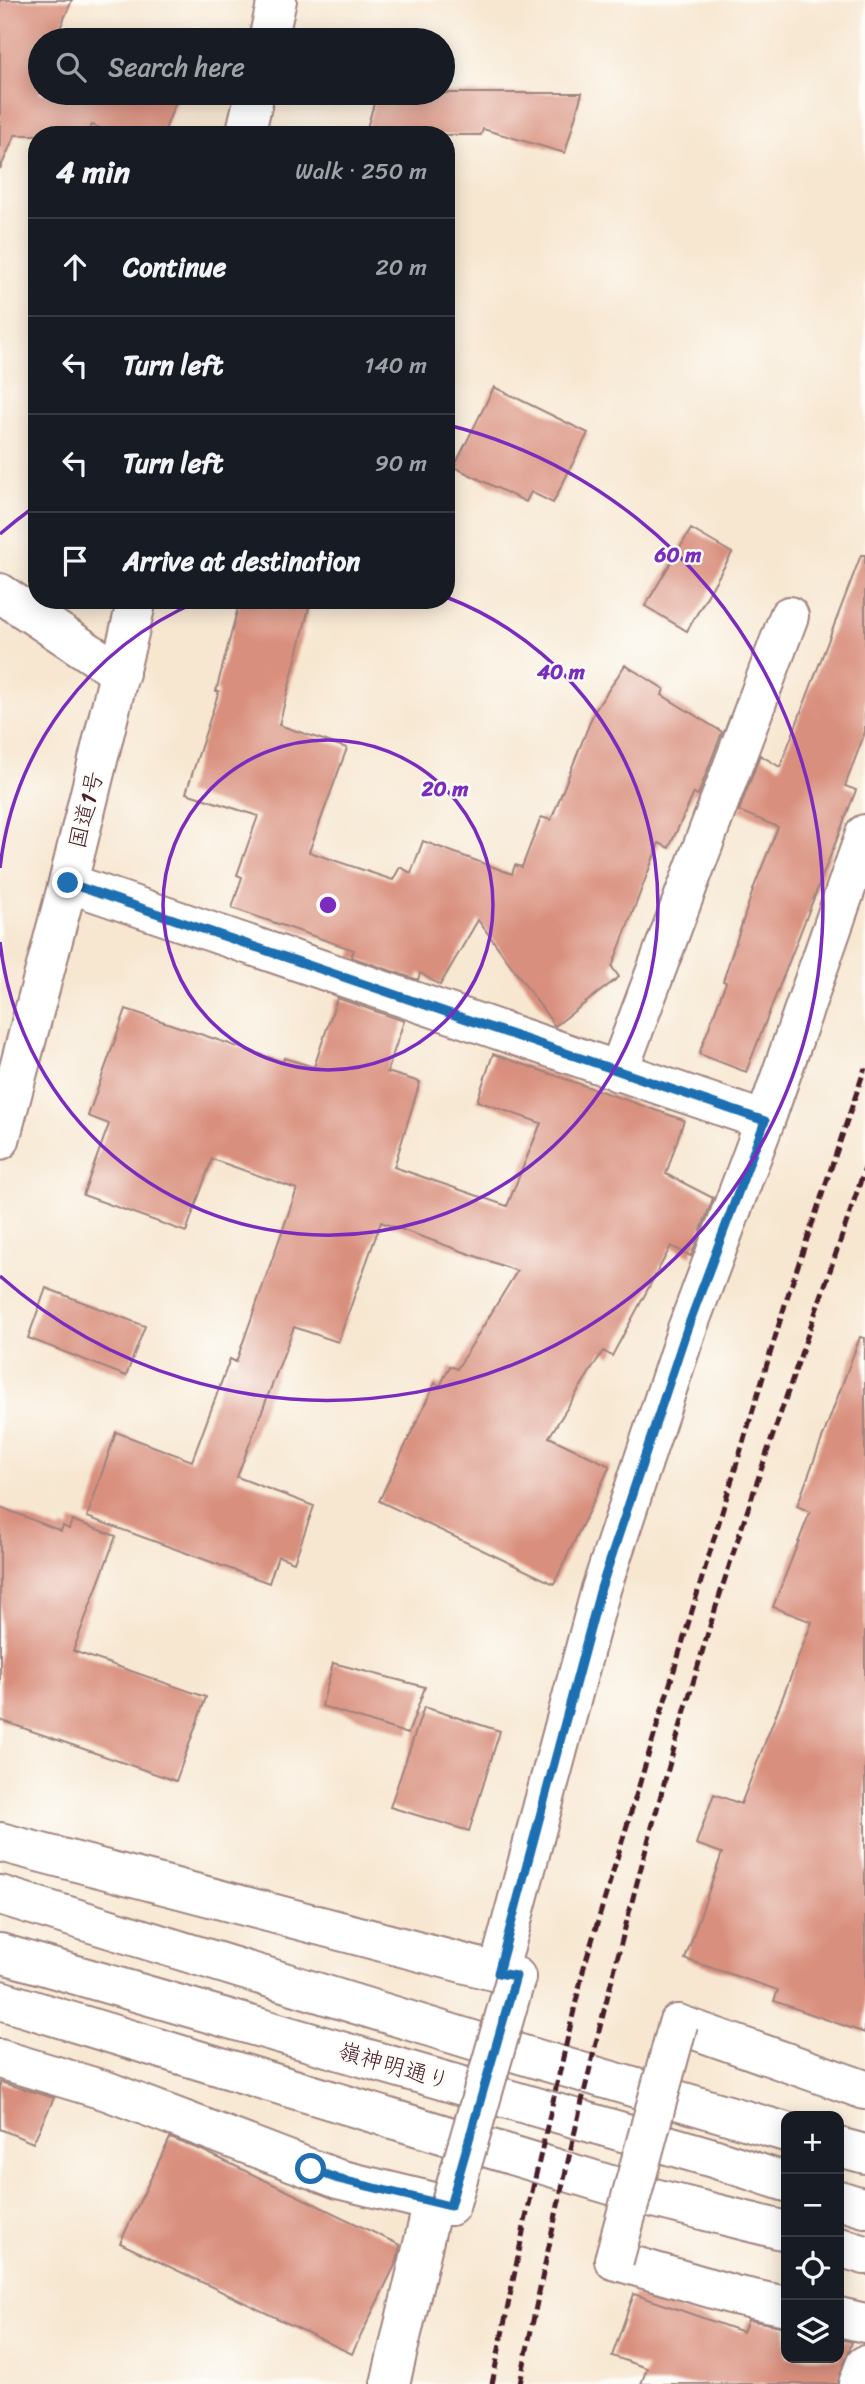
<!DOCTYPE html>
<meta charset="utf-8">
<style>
:root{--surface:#171b24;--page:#20242c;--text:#f1f3f6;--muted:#9ea1a6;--line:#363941}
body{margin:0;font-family:Sriracha,"Klee One",sans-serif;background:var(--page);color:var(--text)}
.controls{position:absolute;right:21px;bottom:21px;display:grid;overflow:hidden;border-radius:14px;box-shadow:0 4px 18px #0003}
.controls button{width:63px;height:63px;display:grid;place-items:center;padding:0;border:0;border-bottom:2px solid var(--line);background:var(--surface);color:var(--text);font:35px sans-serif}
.stop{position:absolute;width:21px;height:21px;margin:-16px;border:5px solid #1f6fb2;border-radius:50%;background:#fff}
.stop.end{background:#1f6fb2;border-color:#fff;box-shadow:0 2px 7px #0008}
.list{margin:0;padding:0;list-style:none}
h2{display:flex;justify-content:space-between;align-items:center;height:91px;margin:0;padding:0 28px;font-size:30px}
h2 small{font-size:23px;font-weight:400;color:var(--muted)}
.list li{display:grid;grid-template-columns:46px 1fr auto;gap:21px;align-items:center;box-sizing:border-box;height:98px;padding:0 28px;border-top:2px solid var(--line)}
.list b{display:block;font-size:26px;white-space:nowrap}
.list em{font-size:23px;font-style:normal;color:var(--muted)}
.icon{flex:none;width:38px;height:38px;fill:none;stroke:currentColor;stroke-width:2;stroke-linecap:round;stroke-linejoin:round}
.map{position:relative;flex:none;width:865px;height:2384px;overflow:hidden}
.search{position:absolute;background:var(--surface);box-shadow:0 4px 18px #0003;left:28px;top:28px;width:427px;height:77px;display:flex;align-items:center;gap:18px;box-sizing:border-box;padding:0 24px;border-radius:38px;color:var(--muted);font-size:26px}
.panel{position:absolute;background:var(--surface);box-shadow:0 4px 18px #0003;left:28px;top:126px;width:427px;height:483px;border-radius:28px}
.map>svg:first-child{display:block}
.building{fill:#d98f7d}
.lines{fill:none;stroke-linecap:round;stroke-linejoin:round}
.street-casing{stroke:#a0837e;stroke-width:42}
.secondary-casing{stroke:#a0837e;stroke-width:42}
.highway-casing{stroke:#a0837e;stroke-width:42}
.street{stroke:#fff;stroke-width:38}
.secondary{stroke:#fff;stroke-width:38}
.highway{stroke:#fff;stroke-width:38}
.rail{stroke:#4a1f2b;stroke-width:5;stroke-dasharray:10 5;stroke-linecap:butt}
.street-bridge-casing{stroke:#a0837e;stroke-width:42;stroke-linecap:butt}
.street-bridge{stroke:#fff;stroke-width:38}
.route{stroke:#1f6fb2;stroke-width:9}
.ring{fill:none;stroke:#7b2cbf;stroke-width:3.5}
.labels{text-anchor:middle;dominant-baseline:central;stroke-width:5;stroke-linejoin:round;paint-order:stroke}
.street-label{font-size:23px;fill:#4a1f2b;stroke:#fdfcf7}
.centre{fill:#7b2cbf;stroke:#fdfcf7;stroke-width:3.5}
.ring-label{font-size:21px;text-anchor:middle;font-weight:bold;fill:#7b2cbf;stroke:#fdfcf7;stroke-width:5;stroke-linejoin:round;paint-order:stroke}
</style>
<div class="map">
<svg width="865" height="2384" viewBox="0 0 865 2384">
<rect width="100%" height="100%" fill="#fdfcf7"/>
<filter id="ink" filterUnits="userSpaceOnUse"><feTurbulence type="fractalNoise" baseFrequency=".0143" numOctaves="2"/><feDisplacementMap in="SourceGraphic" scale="14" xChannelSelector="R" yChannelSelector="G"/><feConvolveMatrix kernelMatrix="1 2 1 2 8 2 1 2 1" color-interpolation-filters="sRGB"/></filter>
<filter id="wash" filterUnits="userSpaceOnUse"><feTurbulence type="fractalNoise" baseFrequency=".00686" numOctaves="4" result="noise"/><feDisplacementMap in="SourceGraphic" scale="28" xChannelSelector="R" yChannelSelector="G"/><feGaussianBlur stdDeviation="1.57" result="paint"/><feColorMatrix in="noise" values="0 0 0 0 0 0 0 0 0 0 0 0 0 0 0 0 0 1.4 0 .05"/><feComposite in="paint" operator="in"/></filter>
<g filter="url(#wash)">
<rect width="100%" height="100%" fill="#f7e7d1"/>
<g id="blocks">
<!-- building -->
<path class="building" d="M0,0H72L55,40H40V93H179L163,135H117L92,125L86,135H15L0,169Z
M377,93H582L565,153L483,129L481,135H365Z
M494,387L588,433L553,503L531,492L526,502L454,467Z
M691,529L732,553L687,631L645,606Z
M861,555H865V732L845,786L856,790L746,1072L699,1054L726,982L723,981L754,887L778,827L739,811L760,755L780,767Z
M240,600H311L279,725L347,748L309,852L393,880L400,867L411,873L423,841L512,874L515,865L522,867L541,817L551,820L594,712L625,665L664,689L662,695L722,732L698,795L694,793L669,848L659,843L612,967L619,977L555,1026L478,920L440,985L420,973L418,980L351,957L354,950L232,908L242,877L237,875L258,816L186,793L219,691H216Z
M337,998L404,1021L387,1072L420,1082L394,1167L507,1206L541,1123L477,1101L493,1054L684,1120L666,1174L713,1198L691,1256L671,1246L612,1356L603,1351L549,1437L610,1466L554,1584L379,1501L435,1383L440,1386L450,1366L457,1369L517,1271L381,1222L338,1342L294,1327L237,1477L314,1506L294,1562L278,1556L269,1583L87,1517L116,1432L192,1461L230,1359L236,1362L297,1189L212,1159L186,1232L83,1195L109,1124L88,1116L126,1009L283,1062L284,1058L314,1067Z
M46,1288L145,1326L126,1376L28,1338Z
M860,1337L865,1338V2033L774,2001L778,1990L685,1959L722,1853L696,1844L714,1794L741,1804L812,1622L773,1607L810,1512L797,1506Z
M0,1507L61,1531L63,1526L69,1529L72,1520L116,1536L73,1651L206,1697L176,1781L0,1720Z
M333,1663L425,1687L408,1734L322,1706Z
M424,1707L500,1731L469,1831L390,1807Z
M0,2082L54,2098L33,2143L0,2129Z
M170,2138L204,2151L400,2245L397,2261L352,2354L120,2243Z
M634,2294L743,2332L748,2320L786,2327V2358H839V2339L852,2342L837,2384H641L647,2368L612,2356Z"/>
</g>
</g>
<g filter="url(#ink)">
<use href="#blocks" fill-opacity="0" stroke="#a0837e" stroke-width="2"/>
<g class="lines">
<!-- street casing -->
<g class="street-casing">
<path id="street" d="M68,883L765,1121
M618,1072L789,616
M0,1842L516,1977
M498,1973L601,1589L687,1329L765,1121L865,834
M678,2024L865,2090
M0,2059L107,2091L338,2179L450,2206
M614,2260L734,2295L786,2306
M839,2317L865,2323
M390,2384L433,2202
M858,2384L865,2365"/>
</g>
<!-- secondary casing -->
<g class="secondary-casing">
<path id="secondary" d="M0,593L120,673
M0,1895L479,2042L786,2132
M0,1953L713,2158L786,2182
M0,2000L650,2197L786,2231
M839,2147L865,2154
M839,2200L865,2208
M839,2247L865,2255"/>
</g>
<!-- highway casing -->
<g class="highway-casing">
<path id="highway" d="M268,40L277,0
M245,135L255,93
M0,1140L68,883L137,600"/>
</g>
<!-- street -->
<use href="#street" class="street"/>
<!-- secondary -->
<use href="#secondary" class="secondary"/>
<!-- highway -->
<use href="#highway" class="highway"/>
<!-- rail -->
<path class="rail" d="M492,2384L525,2222L584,1967L787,1298L865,1068
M520,2384C571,2131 635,1873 710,1626C758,1472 814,1320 865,1168"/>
<!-- street-bridge casing -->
<g class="street-bridge-casing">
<path id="street-bridge" d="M450,2206L516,1977
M614,2260L678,2024"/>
</g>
<!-- street-bridge -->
<use href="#street-bridge" class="street-bridge"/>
</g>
</g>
<g class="lines" filter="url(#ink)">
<!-- route -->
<path class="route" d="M68,883L765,1121L687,1329L601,1588L498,1973L516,1976L450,2206L338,2179L311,2169"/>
</g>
<!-- distance rings -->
<g class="ring">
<circle cx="328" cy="905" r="165"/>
<path d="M0 868A330 330 0 0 1 199 601M446 597A330 330 0 1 1 0 942"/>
<path d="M0 534A495 495 0 0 1 34 507M448 425A495 495 0 1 1 0 1276"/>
</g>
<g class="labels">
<!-- street labels -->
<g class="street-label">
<text transform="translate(86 810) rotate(-76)">国道1号</text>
<text transform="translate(394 2066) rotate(16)">嶺神明通り</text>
</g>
</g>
<circle cx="328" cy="905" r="10" class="centre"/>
<g class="ring-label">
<text x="678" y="562">60 m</text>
<text x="561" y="679">40 m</text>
<text x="445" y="796">20 m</text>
</g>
</svg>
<div class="controls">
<button>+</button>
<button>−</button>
<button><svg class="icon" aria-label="locate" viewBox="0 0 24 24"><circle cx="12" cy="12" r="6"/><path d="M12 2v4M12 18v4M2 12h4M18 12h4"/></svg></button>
<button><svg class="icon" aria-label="layers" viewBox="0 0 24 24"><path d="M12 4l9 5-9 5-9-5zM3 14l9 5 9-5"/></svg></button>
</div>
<div class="stop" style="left:311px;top:2169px"></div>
<div class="stop end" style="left:68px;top:883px"></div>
<div class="search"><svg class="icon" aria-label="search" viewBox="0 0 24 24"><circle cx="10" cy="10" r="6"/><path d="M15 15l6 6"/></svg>Search here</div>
<section class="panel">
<h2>4 min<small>Walk · 250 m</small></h2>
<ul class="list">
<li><svg class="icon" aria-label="ahead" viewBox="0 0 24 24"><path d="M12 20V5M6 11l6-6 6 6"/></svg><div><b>Continue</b></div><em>20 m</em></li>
<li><svg class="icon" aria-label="left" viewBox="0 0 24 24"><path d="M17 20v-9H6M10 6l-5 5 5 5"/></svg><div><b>Turn left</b></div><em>140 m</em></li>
<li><svg class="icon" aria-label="left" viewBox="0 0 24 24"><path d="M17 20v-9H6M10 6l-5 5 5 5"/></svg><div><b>Turn left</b></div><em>90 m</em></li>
<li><svg class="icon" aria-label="arrive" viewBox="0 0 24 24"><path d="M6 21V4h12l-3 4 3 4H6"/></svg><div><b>Arrive at destination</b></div></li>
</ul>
</section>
</div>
